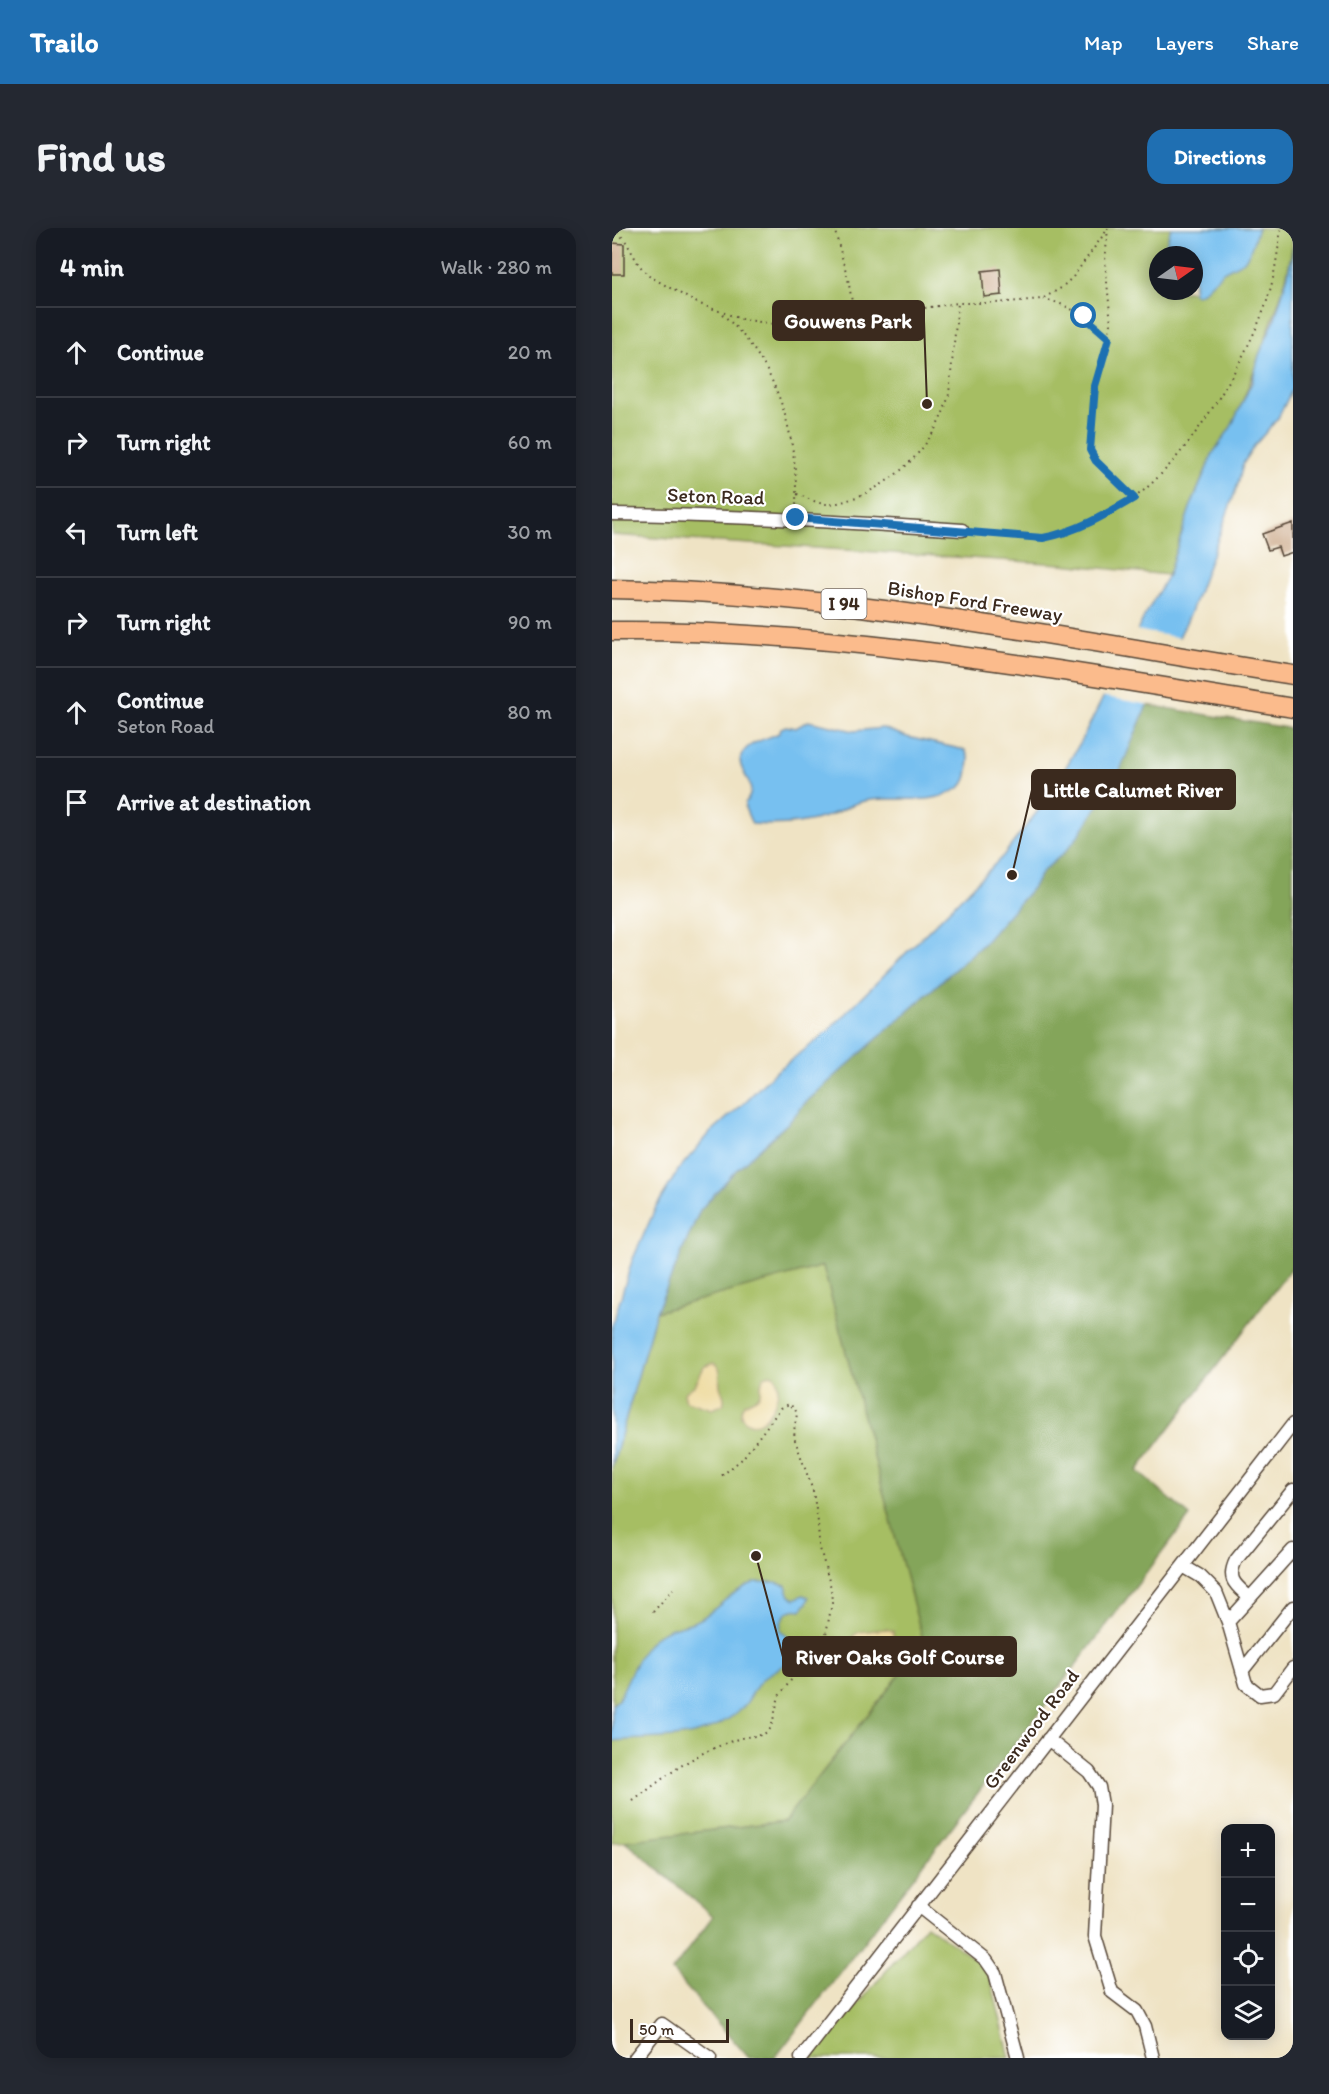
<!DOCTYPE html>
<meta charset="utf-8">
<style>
:root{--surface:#171b24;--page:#242831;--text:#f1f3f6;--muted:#9ea1a6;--line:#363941;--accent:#1f6fb2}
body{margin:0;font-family:Itim,sans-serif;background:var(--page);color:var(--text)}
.controls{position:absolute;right:18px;bottom:18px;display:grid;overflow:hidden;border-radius:12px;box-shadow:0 3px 15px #0003}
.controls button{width:54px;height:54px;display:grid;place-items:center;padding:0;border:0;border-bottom:2px solid var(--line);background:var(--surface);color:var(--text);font:30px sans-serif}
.compass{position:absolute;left:537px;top:18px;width:54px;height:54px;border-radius:50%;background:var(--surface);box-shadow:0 3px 15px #0003;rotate:76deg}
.scale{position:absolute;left:18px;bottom:15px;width:99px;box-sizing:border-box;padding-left:6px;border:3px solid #3b2a1e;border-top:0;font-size:16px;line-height:21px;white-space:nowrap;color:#3b2a1e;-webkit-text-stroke:4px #fff;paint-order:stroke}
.stop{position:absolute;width:18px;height:18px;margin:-14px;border:4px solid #1f6fb2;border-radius:50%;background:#fff}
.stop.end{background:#1f6fb2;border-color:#fff;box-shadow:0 2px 6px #0008}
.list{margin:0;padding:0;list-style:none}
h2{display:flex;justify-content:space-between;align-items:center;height:78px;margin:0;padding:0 24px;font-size:26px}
h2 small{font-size:20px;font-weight:400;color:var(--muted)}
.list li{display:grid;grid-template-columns:39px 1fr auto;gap:18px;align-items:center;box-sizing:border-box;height:90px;padding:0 24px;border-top:2px solid var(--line)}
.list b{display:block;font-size:22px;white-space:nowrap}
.list p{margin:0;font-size:20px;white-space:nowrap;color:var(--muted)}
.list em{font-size:20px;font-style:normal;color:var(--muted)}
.icon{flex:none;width:33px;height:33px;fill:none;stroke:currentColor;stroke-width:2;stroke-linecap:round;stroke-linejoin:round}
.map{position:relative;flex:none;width:681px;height:1830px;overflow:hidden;border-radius:18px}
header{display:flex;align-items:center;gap:36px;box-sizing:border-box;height:84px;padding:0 30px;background:var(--accent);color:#fff}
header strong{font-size:28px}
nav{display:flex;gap:33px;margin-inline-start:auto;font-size:21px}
.intro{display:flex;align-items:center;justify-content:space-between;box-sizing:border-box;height:144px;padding:0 36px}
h1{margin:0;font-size:42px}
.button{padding:15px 27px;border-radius:18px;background:var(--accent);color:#fff;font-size:21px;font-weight:700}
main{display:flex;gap:36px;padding:0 36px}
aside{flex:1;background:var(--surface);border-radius:18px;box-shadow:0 3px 15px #0003}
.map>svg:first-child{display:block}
.green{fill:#a6be64;stroke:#707441;stroke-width:1.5;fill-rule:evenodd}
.forest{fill:#84a55a;stroke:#60683c;stroke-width:1.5}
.sand{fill:#eeda9e;stroke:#94825e;stroke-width:1.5}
.water{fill:#77c0f0;stroke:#597587;stroke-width:1.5}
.pier{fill:#efe3c4}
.building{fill:#c6a07d}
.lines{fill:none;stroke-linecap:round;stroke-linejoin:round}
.minor-casing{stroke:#564637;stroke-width:15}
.highway-casing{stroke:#564637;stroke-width:21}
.path{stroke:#564637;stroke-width:2;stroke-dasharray:1.5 4.5;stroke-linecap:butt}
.minor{stroke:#fff;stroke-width:12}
.highway{stroke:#fbbb8c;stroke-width:18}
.route{stroke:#1f6fb2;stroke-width:8}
.labels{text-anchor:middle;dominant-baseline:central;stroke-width:4.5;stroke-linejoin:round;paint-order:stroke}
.shield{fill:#fff;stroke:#766a62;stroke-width:1.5}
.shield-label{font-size:18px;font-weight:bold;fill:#3b2a1e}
.street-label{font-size:20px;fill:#3b2a1e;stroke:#fff}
.leader{fill:none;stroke:#3b2a1e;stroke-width:2}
.callout-dot{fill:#3b2a1e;stroke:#fff;stroke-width:2}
.callout{fill:#3b2a1e;stroke:#3b2a1e;stroke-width:2}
.callout-label{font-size:21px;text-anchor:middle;font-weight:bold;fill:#fff}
</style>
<header>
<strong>Trailo</strong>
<nav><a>Map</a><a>Layers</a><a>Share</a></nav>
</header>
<div class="intro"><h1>Find us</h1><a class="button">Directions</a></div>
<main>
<aside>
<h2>4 min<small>Walk · 280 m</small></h2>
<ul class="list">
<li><svg class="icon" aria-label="ahead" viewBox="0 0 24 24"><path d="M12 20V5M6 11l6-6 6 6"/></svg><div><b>Continue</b></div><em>20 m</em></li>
<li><svg class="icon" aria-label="right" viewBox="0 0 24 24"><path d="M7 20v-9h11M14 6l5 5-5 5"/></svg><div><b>Turn right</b></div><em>60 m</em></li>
<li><svg class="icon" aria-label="left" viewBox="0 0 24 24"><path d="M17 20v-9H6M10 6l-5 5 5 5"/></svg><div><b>Turn left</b></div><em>30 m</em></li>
<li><svg class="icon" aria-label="right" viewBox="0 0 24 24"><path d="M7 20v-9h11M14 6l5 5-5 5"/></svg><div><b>Turn right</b></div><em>90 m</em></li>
<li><svg class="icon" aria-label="ahead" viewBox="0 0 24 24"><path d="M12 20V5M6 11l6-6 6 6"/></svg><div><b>Continue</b><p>Seton Road</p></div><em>80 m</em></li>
<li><svg class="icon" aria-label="arrive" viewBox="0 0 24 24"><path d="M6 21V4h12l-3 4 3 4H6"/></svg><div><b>Arrive at destination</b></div></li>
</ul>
</aside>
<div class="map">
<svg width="681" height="1830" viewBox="0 0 681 1830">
<rect width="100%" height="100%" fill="#fff"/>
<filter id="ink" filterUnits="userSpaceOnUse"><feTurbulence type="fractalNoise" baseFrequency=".0167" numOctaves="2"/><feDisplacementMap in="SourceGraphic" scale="12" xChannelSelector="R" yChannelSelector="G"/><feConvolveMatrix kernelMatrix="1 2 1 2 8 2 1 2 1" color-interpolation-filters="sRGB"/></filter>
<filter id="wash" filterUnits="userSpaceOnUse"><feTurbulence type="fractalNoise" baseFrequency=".008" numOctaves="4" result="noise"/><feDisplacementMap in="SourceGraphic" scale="24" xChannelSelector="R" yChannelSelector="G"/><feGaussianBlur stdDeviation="1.35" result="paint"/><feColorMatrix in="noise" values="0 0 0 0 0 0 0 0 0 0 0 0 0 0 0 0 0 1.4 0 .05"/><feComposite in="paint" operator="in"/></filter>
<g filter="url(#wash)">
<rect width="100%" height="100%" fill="#efe3c4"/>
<!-- green -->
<path class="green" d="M0,0H681C681,46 662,85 647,128C639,151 632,173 621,196C615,207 606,216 601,227C582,265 569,307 556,347L450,336L0,307ZM546,27H582V63H546Z
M211,1038L312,1416L172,1593L0,1615V1239L44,1084Z
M314,1697L376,1740L398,1830H199Z"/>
<!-- forest -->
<path class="forest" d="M535,477L681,501V1038L525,1243L578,1288L163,1830H137L60,1743L101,1688L13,1613L172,1593L312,1416L211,1038L44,1084L88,982L124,942L178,893L193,875L371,716L421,659L430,644L454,623L467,607L521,511Z"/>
<!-- sand -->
<path class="sand" d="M102,1135C112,1143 106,1148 108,1158C110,1166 114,1169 111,1177L100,1181L74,1173L72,1165L83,1157L92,1139Z
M158,1146L163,1148C175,1167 148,1214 129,1188C128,1172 138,1175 147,1168C151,1158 146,1150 158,1146Z
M274,1401L281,1403L282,1413L272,1432L271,1444L263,1447L257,1443L255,1428L241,1420V1408L247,1404Z"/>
<!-- water -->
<path class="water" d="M559,0H646L638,24L632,33L611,44L591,64L584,67L579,63H582V27H558L554,16Z
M681,19V160L666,190L642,218L631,236L626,256L579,384L535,477L507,545L467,607L454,623L430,644L421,659L371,716L193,875L178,893L124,942L88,982L44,1084L0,1239V1098L20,1033L44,979L67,941L99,904L131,876L161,846L213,806L391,628L435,571L468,515L533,387L556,347L578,280L601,225L619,199L640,154L647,127L662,93L676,46Z
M196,493L242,503L271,500L295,509L353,522L357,531C356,542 356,554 347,560C318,580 283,566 252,573C238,576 226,585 213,589C190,596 164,598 140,596L133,580V575C153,553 112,540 136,519C145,512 157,510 167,505L169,500L174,498L184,500Z
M143,1354H164L174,1357L178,1368L183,1371L191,1367L197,1369L195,1375L189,1382C175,1379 169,1390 168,1402L185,1418C185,1433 164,1441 153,1449C142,1457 139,1473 128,1482C90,1516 47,1508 0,1513V1477L6,1472C19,1448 28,1413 55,1402C66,1397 79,1397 90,1390C108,1378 122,1362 143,1354Z"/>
<!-- pier -->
<path class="pier" d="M522,402L570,410L538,477L488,468Z"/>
<g id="blocks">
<!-- building -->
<path class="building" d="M0,15L12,16V46H0Z
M388,41L390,67L372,69L370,43Z
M681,295V324L669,328L666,319L656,322L650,306Z"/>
</g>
</g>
<g filter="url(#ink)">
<use href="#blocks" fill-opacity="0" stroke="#564637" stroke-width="1.5"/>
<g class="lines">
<!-- minor casing -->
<g class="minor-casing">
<path id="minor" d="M0,286C117,287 233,294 350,302
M571,1338L588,1348L604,1364L616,1394L634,1456L648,1467L662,1465L681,1440
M638,1370C624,1357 614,1352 624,1332L681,1262
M616,1394L681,1322
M630,1443L681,1379
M436,1511L477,1544L487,1559L490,1577L483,1708L500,1764L525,1783L533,1798L541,1830
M306,1678L374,1732L383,1745L406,1830
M23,1830L50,1796L98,1830
M189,1830L681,1196"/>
</g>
<!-- highway casing -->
<g class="highway-casing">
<path id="highway" d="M0,361C230,364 455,411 681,447
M0,403C229,401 456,444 681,480"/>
</g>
<!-- path -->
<path class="path" d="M1,0L13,12L27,37L37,48L85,75L129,91L174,98L199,97L346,75H384L430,71L449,60L461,49L495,2
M222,0L236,51L243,91
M496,0L493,33L499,96L483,158L478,222L484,233L522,270
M431,71C459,76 476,92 497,110
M110,86C166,135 186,207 184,279
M185,266C194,269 205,276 215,276C227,276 236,272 247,268C290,250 326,212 337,166L346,75
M363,304C389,306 418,313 444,308C457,305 470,298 482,292C496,286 510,279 522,270C573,233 625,147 649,89C661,61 665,30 669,0
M41,1384L61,1361
M21,1573C49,1552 74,1531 107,1518C114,1515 122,1512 129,1510C141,1507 151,1510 159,1500L167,1468L214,1406L220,1375L219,1360L207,1317L206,1294L201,1263L183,1212L182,1203L185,1186L183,1181L177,1176L169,1180L130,1231L108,1249"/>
<!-- minor -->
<use href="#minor" class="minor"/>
<!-- highway -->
<use href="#highway" class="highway"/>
</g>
</g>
<g class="lines" filter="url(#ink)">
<!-- route -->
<path class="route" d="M184,290L431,310C464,304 493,287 522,270L484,233L478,222L483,158L497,110L472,88"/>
</g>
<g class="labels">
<!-- shield labels -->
<rect class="shield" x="209.5" y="361" width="45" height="30" rx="4.5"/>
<g class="shield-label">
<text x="232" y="376">I 94</text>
</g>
<!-- street labels -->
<g class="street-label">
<text transform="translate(104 268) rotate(2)">Seton Road</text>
<text transform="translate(363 373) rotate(9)">Bishop Ford Freeway</text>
<text transform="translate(419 1501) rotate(-53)">Greenwood Road</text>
</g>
</g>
<!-- callouts -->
<path class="leader" d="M315 176L312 93M400 647L420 562M144 1328L171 1429"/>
<g class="callout-dot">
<circle cx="315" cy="176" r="6"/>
<circle cx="400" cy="647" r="6"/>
<circle cx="144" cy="1328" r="6"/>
</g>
<g class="callout">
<rect x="161" y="73" width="151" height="39" rx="6"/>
<rect x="420" y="542" width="203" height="39" rx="6"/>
<rect x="171" y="1409" width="233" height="39" rx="6"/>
</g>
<g class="callout-label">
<text x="236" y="100">Gouwens Park</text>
<text x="521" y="569">Little Calumet River</text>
<text x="288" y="1436">River Oaks Golf Course</text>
</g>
</svg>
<div class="controls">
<button>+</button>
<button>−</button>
<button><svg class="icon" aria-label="locate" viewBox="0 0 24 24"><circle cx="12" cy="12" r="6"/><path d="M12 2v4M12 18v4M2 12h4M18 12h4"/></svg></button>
<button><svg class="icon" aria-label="layers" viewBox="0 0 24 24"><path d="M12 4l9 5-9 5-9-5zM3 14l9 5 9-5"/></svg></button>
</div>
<svg class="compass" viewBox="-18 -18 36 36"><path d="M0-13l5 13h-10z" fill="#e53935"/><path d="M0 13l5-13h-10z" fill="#9ea1a6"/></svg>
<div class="scale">50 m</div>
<div class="stop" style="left:472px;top:88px"></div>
<div class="stop end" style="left:184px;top:290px"></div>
</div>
</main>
